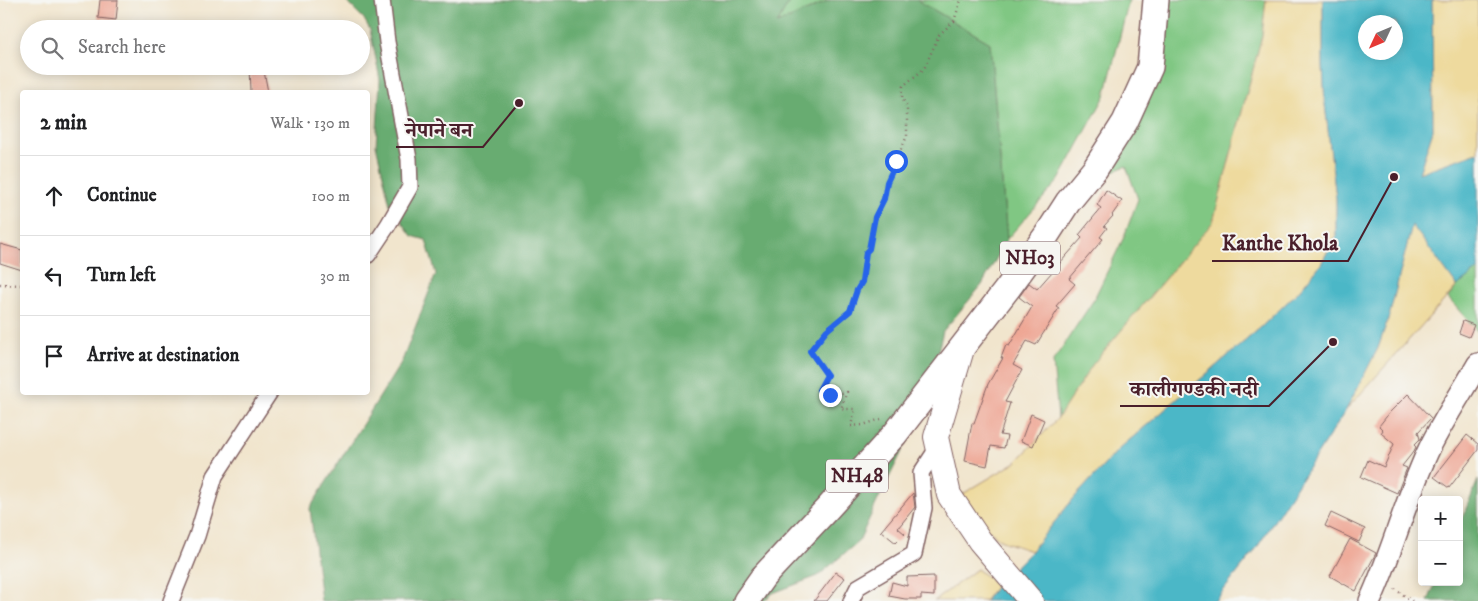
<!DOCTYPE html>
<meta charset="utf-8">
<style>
:root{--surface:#fff;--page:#f6f6f6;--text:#202124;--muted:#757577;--line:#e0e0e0}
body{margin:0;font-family:"IM FELL DW Pica","Noto Serif Devanagari",serif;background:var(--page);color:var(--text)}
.controls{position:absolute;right:15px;bottom:15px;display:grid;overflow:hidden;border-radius:5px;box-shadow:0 2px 12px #0003}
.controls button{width:45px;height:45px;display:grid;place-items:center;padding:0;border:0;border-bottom:1px solid var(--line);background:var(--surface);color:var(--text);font:25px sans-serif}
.compass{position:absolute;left:1358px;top:15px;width:45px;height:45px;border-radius:50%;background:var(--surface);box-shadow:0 2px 12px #0003;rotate:226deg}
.stop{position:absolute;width:15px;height:15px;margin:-11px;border:4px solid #2563eb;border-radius:50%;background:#fff}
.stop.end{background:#2563eb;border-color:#fff;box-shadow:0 1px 5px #0008}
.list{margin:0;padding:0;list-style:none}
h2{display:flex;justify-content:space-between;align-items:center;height:65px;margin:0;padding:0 20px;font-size:21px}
h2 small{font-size:16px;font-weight:400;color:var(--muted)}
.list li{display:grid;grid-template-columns:32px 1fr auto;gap:15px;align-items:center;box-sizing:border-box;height:80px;padding:0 20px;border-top:1px solid var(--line)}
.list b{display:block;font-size:19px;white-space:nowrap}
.list em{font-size:16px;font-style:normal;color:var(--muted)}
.icon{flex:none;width:28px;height:28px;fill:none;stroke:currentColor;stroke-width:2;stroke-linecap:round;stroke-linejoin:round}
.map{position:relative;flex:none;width:1478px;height:601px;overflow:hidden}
.search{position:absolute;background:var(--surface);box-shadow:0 2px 12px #0003;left:20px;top:20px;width:350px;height:55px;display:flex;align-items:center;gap:12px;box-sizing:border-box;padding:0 18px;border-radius:28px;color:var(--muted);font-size:19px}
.panel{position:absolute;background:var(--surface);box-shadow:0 2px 12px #0003;left:20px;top:90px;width:350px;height:305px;border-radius:5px}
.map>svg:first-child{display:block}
.green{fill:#80c783;stroke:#657357}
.forest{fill:#68ac71;stroke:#59664e}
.sand{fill:#eeda9e;stroke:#9c7c64}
.water{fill:#4bb7c7;stroke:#4a6b79;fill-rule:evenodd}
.building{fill:#eea593}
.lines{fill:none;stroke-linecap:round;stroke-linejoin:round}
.minor-casing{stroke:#846464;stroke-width:18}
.secondary-casing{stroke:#846464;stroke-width:24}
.primary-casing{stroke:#846464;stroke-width:26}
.trunk-casing{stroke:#846464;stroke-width:28}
.path{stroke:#846464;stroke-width:2.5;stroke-dasharray:1 4;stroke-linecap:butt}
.minor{stroke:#fff;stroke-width:15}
.secondary{stroke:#fff;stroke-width:21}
.primary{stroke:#fff;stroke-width:24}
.trunk{stroke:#fff;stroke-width:25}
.route{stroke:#2563eb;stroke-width:6}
.labels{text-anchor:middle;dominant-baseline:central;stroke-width:4;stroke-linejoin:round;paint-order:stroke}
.shield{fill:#f6f6f2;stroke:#7e6067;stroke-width:1}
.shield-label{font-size:19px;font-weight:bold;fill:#4a1f2b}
.leader{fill:none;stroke:#4a1f2b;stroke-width:2}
.callout-dot{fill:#4a1f2b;stroke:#f6f6f2;stroke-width:2}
.callout-label{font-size:21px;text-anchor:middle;font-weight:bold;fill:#4a1f2b;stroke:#f6f6f2;stroke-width:4;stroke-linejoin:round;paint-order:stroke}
</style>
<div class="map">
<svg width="1478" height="601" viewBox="0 0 1478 601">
<rect width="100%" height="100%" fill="#f6f6f2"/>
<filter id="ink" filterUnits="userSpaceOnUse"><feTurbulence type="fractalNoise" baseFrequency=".02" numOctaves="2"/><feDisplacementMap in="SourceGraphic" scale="10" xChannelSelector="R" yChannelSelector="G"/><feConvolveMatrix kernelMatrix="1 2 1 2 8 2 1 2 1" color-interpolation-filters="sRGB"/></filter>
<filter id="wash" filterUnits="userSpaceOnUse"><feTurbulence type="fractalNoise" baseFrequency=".0096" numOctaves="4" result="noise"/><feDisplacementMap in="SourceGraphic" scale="20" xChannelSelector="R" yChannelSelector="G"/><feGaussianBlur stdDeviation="1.12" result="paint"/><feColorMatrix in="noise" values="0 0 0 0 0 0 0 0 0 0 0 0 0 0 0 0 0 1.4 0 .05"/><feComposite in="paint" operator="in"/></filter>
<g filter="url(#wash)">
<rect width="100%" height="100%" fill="#f1e5cd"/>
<!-- green -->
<path class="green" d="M790,0H830L776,24Z
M917,0H1129L1105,96L1059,180L1007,239L990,43Z
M1170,0H1266L1262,36L1213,222L1093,364L1058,418L1053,361L1093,301L1124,237L1138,199L1126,166L1099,177L1135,130L1164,61Z
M1478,270V332L1448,298L1457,286Z"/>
<!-- forest -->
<path class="forest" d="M345,0H790L777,24L830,0H917L990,43L1007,239L982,285L943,331L925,405L877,502L859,541L818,576L773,593L764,601H321L310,508L402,361L436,274L426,240L412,236L390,205L376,145L380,80L370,30L364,19Z
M1478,480V601H1428L1436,582H1459V525Z"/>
<!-- sand -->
<path class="sand" d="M1266,0H1323V65L1325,104L1336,198V236L1321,264L1298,292L1259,329L1119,449L1074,498L1031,551L1002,541L979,523L961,495L1016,462L1058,418L1093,364L1213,222L1262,36Z
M1432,0H1478V152L1419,173L1433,130Z
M1412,224L1457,286L1346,410L1378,348L1390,313Z
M977,569L997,585L984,601H934Z"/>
<!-- water -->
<path class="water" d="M1323,0H1432L1433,130L1419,173L1478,152V270L1457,286L1412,225L1390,313L1378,348L1346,410L1254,552L1215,601H985L997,585L1031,551L1074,498L1119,449L1259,329L1298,292L1321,264L1336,236V198L1325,104L1323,65ZM1366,22H1396V52H1366Z"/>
<g id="blocks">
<!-- building -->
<path class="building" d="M100,0H118L116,20L98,18Z
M250,66H263L268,92H251Z
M1106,190L1122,201L1112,215L1113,216L1104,226L1107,228L1100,237L1103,239L1069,279L1075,284L1056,306L1059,308L1036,345L1027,341L1013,365L1022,370L1005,402L1010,403L1000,435L1007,436L1004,448L991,446L987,466L965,461L972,423H974L988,384L1003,358H1001L1006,345L1009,346L1032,307L1019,297L1029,283L1037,289L1082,238L1079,235L1101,208L1097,205Z
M0,244L22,250V270L0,263Z
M1463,321L1474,325L1469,337L1459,333Z
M1408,394L1431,418L1418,432L1420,439L1414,445L1416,447L1414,451L1402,466L1407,468L1397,493L1361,477L1368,460L1384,467L1394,444L1381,433L1383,430L1379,426L1390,412Z
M1031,414L1044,420L1033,446L1021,441Z
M1467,435L1478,444V450L1449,488L1434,477Z
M913,493L915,507L898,528L905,534L896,543L881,531Z
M1331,513L1365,529L1359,542L1325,526Z
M1350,539L1376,553L1356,591L1330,576Z
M836,572L845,578L827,601H814Z
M934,576V596L921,595V599H905L889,596L892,582L907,586V577Z"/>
</g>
</g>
<g filter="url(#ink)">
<use href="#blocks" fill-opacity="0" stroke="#846464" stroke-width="1"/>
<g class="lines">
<!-- minor casing -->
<g class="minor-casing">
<path id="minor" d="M368,255L388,225L410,187L409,159L387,42L382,0
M171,601L197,536L215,476L270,392
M851,601L858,587L914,554L924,508L921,473L938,447"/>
</g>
<!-- secondary casing -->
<g class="secondary-casing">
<path id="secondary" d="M1370,601C1393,551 1406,497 1430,447C1444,419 1462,392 1478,364"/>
</g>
<!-- primary casing -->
<g class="primary-casing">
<path id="primary" d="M962,349L936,437L949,495L980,541L1031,601"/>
</g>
<!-- trunk casing -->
<g class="trunk-casing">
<path id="trunk" d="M746,601L763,577L828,508L895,434L1008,288L1046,236L1068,202L1095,169L1125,122L1150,67L1156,0"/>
</g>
<!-- path -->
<path class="path" d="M0,284L22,285
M881,419L863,425L851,426L855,409H841L847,392L830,395L819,390L827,375L810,351L827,330L850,311L857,290L862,282L866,251L869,249L875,217L884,199L887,182L907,136V107L902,98L903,86L924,69L939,35L954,21L961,0
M1395,589L1412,601"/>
<!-- minor -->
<use href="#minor" class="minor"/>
<!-- secondary -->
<use href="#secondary" class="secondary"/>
<!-- primary -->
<use href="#primary" class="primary"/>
<!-- trunk -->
<use href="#trunk" class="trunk"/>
</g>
</g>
<g class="lines" filter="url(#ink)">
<!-- route -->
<path class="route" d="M830,395L819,390L827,375L810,351L827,330L850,311L857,290L862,282L866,252L869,249L875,217L884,199L887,182L894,167L896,161"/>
</g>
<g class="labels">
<!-- shield labels -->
<g class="shield">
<rect x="1000" y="241.5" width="60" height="33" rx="4"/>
<rect x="826" y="459.5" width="62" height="33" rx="4"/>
</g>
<g class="shield-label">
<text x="1030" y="258">NH03</text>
<text x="857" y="476">NH48</text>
</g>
</g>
<!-- callouts -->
<path class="leader" d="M519 103L483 147H396M1394 177L1348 261H1212M1333 342L1269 406H1120"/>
<g class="callout-dot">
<circle cx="519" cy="103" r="5"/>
<circle cx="1394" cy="177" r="5"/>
<circle cx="1333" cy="342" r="5"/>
</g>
<g class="callout-label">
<text x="439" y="137">नेपाने बन</text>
<text x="1280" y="250">Kanthe Khola</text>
<text x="1194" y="396">कालीगण्डकी नदी</text>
</g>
</svg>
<div class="controls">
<button>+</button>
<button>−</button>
</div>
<svg class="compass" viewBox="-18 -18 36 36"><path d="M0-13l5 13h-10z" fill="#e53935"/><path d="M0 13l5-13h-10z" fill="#757577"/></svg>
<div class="stop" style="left:896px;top:161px"></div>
<div class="stop end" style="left:830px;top:395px"></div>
<div class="search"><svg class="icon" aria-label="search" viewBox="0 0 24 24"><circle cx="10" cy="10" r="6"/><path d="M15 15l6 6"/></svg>Search here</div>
<section class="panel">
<h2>2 min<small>Walk · 130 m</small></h2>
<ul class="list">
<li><svg class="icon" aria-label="ahead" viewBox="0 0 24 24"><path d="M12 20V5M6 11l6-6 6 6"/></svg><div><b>Continue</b></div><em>100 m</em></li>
<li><svg class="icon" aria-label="left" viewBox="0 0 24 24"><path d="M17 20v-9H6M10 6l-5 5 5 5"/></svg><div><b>Turn left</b></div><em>30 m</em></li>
<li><svg class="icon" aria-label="arrive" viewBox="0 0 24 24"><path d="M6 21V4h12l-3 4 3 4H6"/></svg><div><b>Arrive at destination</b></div></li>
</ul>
</section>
</div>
